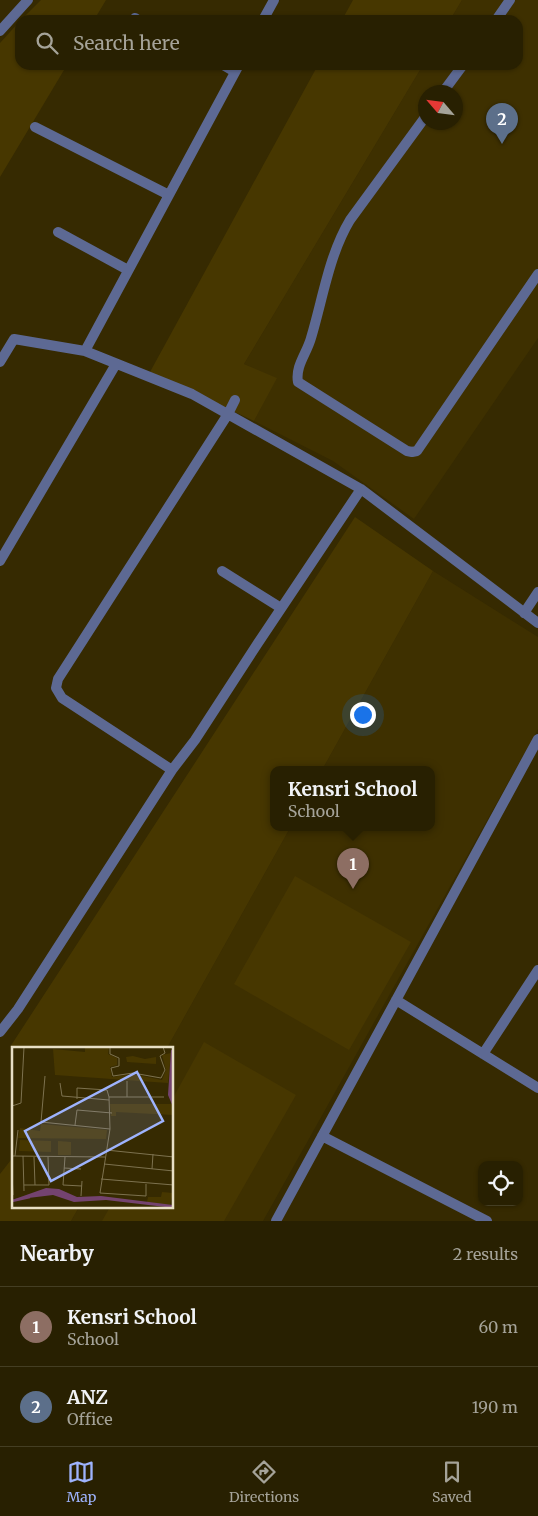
<!DOCTYPE html>
<style>
:root{--surface:#282001;--page:#30280b;--text:#f1f3f6;--muted:#a5a399;--line:#443e23;--accent:#9eb3fd}
body{margin:0;font-family:Merriweather,serif;background:var(--page);color:var(--text)}
.controls{position:absolute;right:15px;bottom:15px;display:grid;overflow:hidden;border-radius:10px;box-shadow:0 1px 4px #0004}
.controls button{width:45px;height:45px;display:grid;place-items:center;padding:0;border:0;border-bottom:1px solid var(--line);background:var(--surface);color:var(--text);font:25px sans-serif}
.compass{position:absolute;left:418px;top:85px;width:45px;height:45px;border-radius:50%;background:var(--surface);box-shadow:0 1px 4px #0004;rotate:298deg}
.you{position:absolute;left:362px;top:714px;width:18px;height:18px;margin:-12px;border:4px solid #fff;border-radius:50%;background:#1a73e8;box-shadow:0 0 0 8px #1a73e833}
.badge{display:grid;place-items:center;width:32px;height:32px;border-radius:50%;background:var(--accent);color:#fff;font-size:16px;font-weight:700}
.pin{position:absolute;translate:-50% -41px;filter:drop-shadow(0 1px 2px #0008)}
.pin::after{content:'';position:absolute;top:26px;width:18px;height:15px;background:inherit;clip-path:polygon(0 0,100% 0,50% 100%)}
.popup{position:absolute;left:270px;top:766px;width:165px;height:65px;box-sizing:border-box;display:grid;place-content:center;border-radius:10px;background:var(--surface);filter:drop-shadow(0 1px 4px #0005);font-size:16px;white-space:nowrap;color:var(--muted)}
.popup b{font-size:19px;color:var(--text)}
.popup::after{content:'';position:absolute;left:50%;top:100%;margin-left:-10px;border:10px solid transparent;border-top-color:var(--surface)}
.list{margin:0;padding:0;list-style:none}
h2{display:flex;justify-content:space-between;align-items:center;height:65px;margin:0;padding:0 20px;font-size:21px}
h2 small{font-size:16px;font-weight:400;color:var(--muted)}
.list li{display:grid;grid-template-columns:32px 1fr auto;gap:15px;align-items:center;box-sizing:border-box;height:80px;padding:0 20px;border-top:1px solid var(--line)}
.list b{display:block;font-size:19px;white-space:nowrap}
.list p{margin:0;font-size:16px;white-space:nowrap;color:var(--muted)}
.list em{font-size:16px;font-style:normal;color:var(--muted)}
.icon{flex:none;width:28px;height:28px;fill:none;stroke:currentColor;stroke-width:2;stroke-linecap:round;stroke-linejoin:round}
.map{position:relative;flex:none;width:538px;height:1221px;overflow:hidden}
.search{position:absolute;background:var(--surface);box-shadow:0 1px 4px #0004;left:15px;right:15px;top:15px;height:55px;display:flex;align-items:center;gap:12px;box-sizing:border-box;padding:0 18px;border-radius:15px;color:var(--muted);font-size:19px}
.sheet{height:225px;background:var(--surface)}
nav{display:flex;justify-content:space-around;align-items:center;box-sizing:border-box;height:70px;border-top:1px solid var(--line);background:var(--surface);font-size:14px;color:var(--muted)}
nav a{display:grid;justify-items:center;gap:2px}
nav .on{color:var(--accent)}
.map>svg:first-child{display:block}
.built{fill:#3e3000;fill-rule:evenodd}
.green{fill:#473700}
.lines{fill:none;stroke-linecap:round;stroke-linejoin:round}
.service{stroke:#5d6993;stroke-width:10}
.minor{stroke:#5d6993;stroke-width:10}
.inset-river{fill:none;stroke:#74436f;stroke-width:2.5}
.inset-road{fill:none;stroke:#7d724f;stroke-width:1}
.view{fill:#9eb3fd;fill-opacity:0.15;stroke:#9eb3fd;stroke-width:2.5}
.inset-edge{fill:none;stroke:#e8dfc5;stroke-width:2.5}
</style>
<div class="map">
<svg width="538" height="1221" viewBox="0 0 538 1221">
<rect width="100%" height="100%" fill="#362a01"/>
<!-- built -->
<path class="built" d="M462,0H538V338L414,519L333,461L254,421L276,378L244,364L423,65H518V20H450ZM426,92H456V122H426Z
M433,571L538,637V729L263,1221H71L79,1207H172V1048H167L290,828H432V770H322Z"/>
<!-- green -->
<path class="green" d="M41,0H106L94,20H21Z
M353,0H462L450,20H342Z
M20,21V65H67L0,177V43Z
M318,65H423L244,364L277,378L254,421L150,372Z
M355,517L433,571L322,770H274V828H290L167,1048H14V1050L10,1047Z
M295,876L411,942L349,1050L234,984Z
M204,1042L296,1095L224,1221H102L110,1207H172L173,1098Z
M14,1156V1207H79L71,1221H0V1174Z"/>
<g class="lines">
<!-- service -->
<path class="service" d="M496,20L510,0
M443,92L463,65
M426,116L350,220C329,255 323,298 311,338C307,353 295,366 298,382L407,451L412,452L417,451L538,274"/>
<!-- minor -->
<path class="minor" d="M135,18L138,20
M263,20L274,0
M0,31L28,0
M223,65L235,72
M35,127L169,195
M58,232L128,270
M85,351L239,65
M0,362L14,339L85,351L192,394L361,489L538,623
M0,561L116,364
M222,571L281,608
M524,613L538,592
M172,770L62,698L56,688L58,679L228,414L235,400
M396,1000L538,1088
M0,1032L18,1009L172,770L195,740L258,643L361,489
M483,1054L538,970
M322,1136L487,1221
M276,1221L538,739"/>
</g>
<!-- overview -->
<g transform="translate(12 1047)">
<rect width="161" height="161" fill="#362a01"/>
<path d="M73,0H97L96,7L105,11V18L98,20L100,30L121,27L150,33L154,23L150,8L159,6L156,36L43,28L41,2L73,5ZM121,9L133,12L144,10V17L115,15L114,10ZM98,57H160L161,68L104,65V69H99ZM29,77L95,83L94,92L6,91L8,81L28,84ZM8,93L39,94V105L7,104ZM46,94L59,95V108H46ZM150,145L161,146L158,158L135,155L136,150H149Z" fill="#473700"/>
<path d="M159,3L162,4L161,60L156,48ZM34,141L47,142L65,150L89,149L161,158L162,161L94,153L62,155L41,148L0,153Z" fill="#74436f"/>
<path class="inset-river" d="M0,154L18,150"/>
<path class="inset-road" d="M98,0V7L107,11V19L99,21L101,29L121,26L149,31L153,23L148,9L153,6L151,0M33,29L29,75L98,82M115,34V50M48,36L50,49L97,53M97,50H152M65,52V41L95,43L97,50L98,82L88,146L134,149V137M0,59L9,56L12,0M63,78L65,63L100,66M94,103L162,110M0,109L93,110M3,109L6,83M11,109L12,144M22,110L23,138M53,110L51,138L70,139M92,117L162,124M52,121L69,122M140,122L141,107M0,126L1,148M89,132L162,138M12,138H37L36,110M69,149L70,134"/>
<path class="view" d="M125,25L151,74L39,134L13,84Z"/>
<rect width="161" height="161" class="inset-edge"/>
</g>
</svg>
<div class="controls">
<button><svg class="icon" aria-label="locate" viewBox="0 0 24 24"><circle cx="12" cy="12" r="6"/><path d="M12 2v4M12 18v4M2 12h4M18 12h4"/></svg></button>
</div>
<svg class="compass" viewBox="-18 -18 36 36"><path d="M0-13l5 13h-10z" fill="#e53935"/><path d="M0 13l5-13h-10z" fill="#a5a399"/></svg>
<div class="you"></div>
<div class="pin badge" style="left:353px;top:889px;background:#8d6e63">1</div>
<div class="popup"><b>Kensri School</b>School</div>
<div class="pin badge" style="left:502px;top:144px;background:#5c6f8a">2</div>
<div class="search"><svg class="icon" aria-label="search" viewBox="0 0 24 24"><circle cx="10" cy="10" r="6"/><path d="M15 15l6 6"/></svg>Search here</div>
</div>
<section class="sheet">
<h2>Nearby<small>2 results</small></h2>
<ul class="list">
<li><span class="badge" style="background:#8d6e63">1</span><div><b>Kensri School</b><p>School</p></div><em>60 m</em></li>
<li><span class="badge" style="background:#5c6f8a">2</span><div><b>ANZ</b><p>Office</p></div><em>190 m</em></li>
</ul>
</section>
<nav>
<a class="on"><svg class="icon" aria-label="map" viewBox="0 0 24 24"><path d="M3 6l6-2 6 2 6-2v14l-6 2-6-2-6 2zM9 4v14M15 6v14"/></svg>Map</a>
<a><svg class="icon" aria-label="directions" viewBox="0 0 24 24"><path d="M12 3l9 9-9 9-9-9zM9 14v-3h6M13 9l2 2-2 2"/></svg>Directions</a>
<a><svg class="icon" aria-label="saved" viewBox="0 0 24 24"><path d="M7 4h10v16l-5-4-5 4z"/></svg>Saved</a>
</nav>
